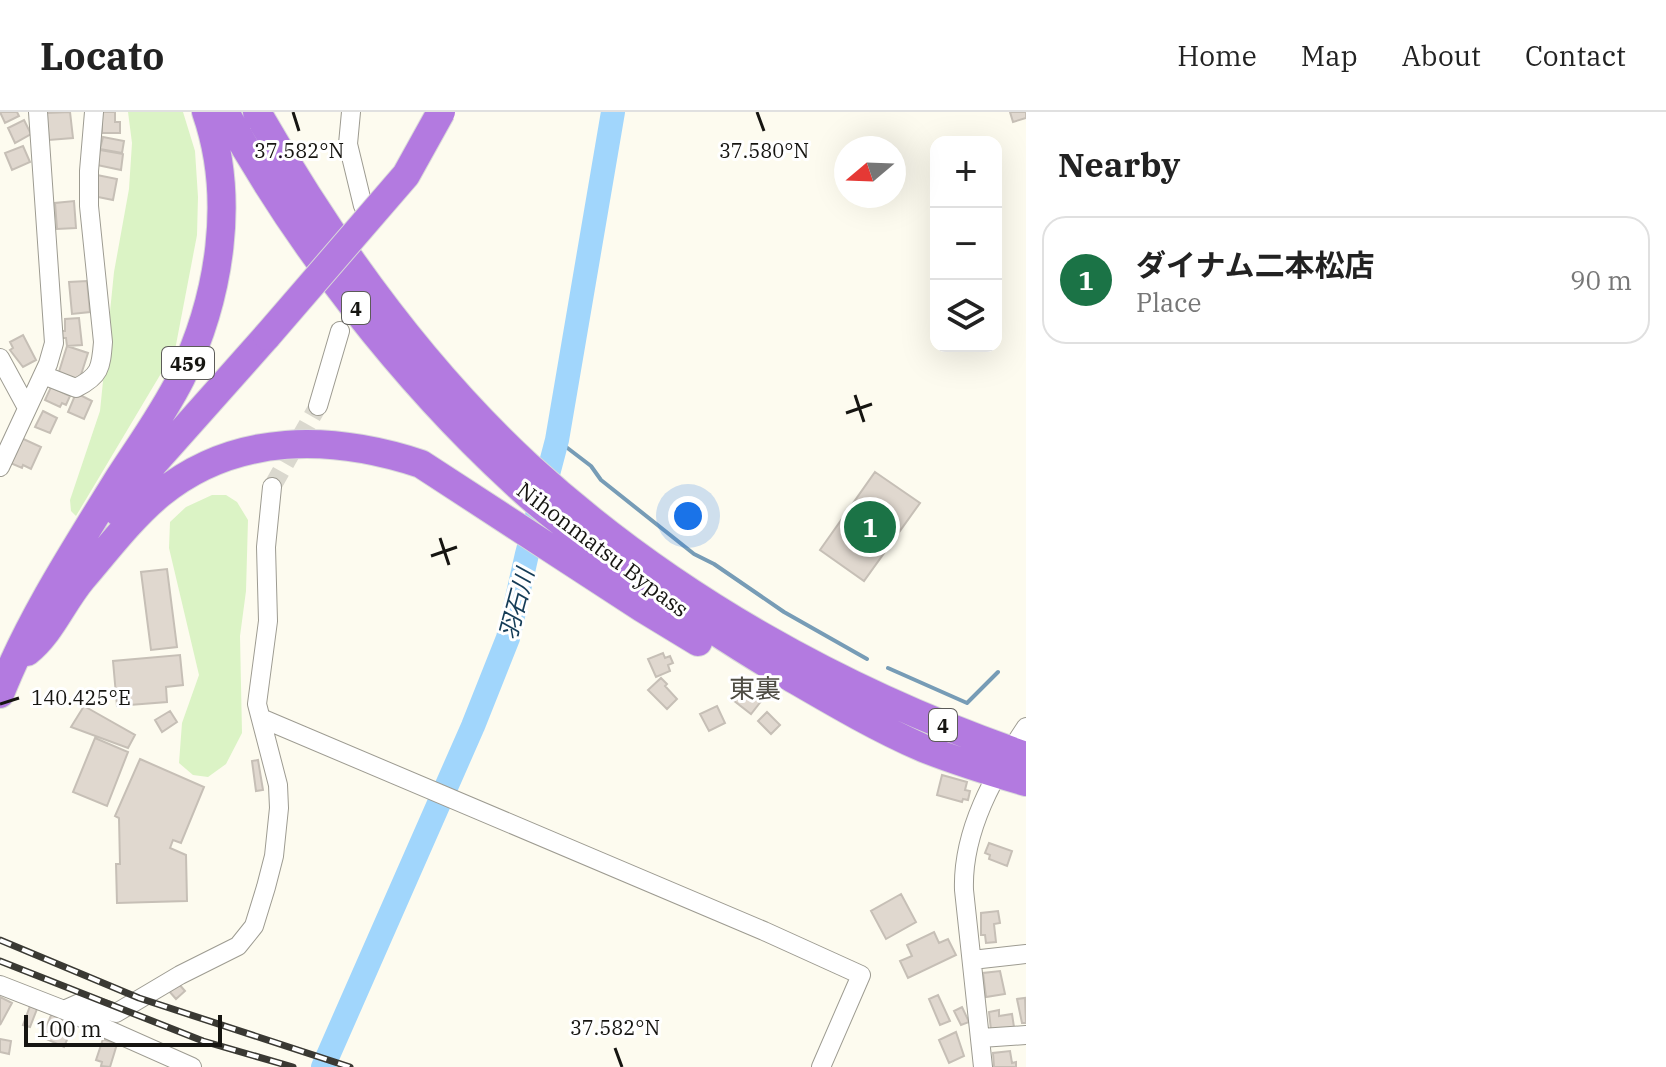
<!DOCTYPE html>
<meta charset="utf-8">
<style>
:root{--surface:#fff;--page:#f6f6f6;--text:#222;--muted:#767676;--line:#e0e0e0;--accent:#1b7346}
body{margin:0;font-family:"IBM Plex Serif","Noto Sans JP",serif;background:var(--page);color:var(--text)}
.controls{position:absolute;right:24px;top:24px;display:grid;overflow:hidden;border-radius:16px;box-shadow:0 8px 32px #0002}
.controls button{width:72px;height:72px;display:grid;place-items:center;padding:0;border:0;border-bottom:2px solid var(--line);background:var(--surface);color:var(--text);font:40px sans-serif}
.compass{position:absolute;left:834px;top:24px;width:72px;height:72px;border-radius:50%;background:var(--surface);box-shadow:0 8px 32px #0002;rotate:251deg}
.scale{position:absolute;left:24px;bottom:20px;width:198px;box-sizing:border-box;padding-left:8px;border:4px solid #161511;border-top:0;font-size:22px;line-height:28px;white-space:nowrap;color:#161511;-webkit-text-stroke:6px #fff;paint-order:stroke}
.you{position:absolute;left:688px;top:404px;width:28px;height:28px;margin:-20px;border:6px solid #fff;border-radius:50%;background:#1a73e8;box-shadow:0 0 0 12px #1a73e833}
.badge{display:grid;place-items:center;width:52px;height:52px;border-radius:50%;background:var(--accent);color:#fff;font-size:26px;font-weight:700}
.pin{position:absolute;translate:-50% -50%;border:4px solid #fff;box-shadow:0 2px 8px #0006}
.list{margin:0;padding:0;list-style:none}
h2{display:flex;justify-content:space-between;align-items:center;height:104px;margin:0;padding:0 32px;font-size:34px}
h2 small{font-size:26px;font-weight:400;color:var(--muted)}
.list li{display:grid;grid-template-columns:52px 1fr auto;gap:24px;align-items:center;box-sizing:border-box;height:128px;margin:0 16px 16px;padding:0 16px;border:2px solid var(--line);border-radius:24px}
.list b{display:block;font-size:30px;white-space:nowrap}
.list p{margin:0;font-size:26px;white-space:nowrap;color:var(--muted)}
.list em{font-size:26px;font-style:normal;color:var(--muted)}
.icon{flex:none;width:44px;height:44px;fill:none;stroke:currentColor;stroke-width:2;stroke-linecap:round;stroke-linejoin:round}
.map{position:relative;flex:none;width:1026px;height:955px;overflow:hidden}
header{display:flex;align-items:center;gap:48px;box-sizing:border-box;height:112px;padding:0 40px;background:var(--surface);border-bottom:2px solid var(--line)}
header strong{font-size:38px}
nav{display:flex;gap:44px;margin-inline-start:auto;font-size:28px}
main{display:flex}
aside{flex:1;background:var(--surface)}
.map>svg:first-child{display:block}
.green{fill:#dbf3c5}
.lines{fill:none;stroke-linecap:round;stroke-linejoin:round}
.stream{stroke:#779cb6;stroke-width:4}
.river{stroke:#a1d6fc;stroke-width:24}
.building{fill:#e0d8cf;stroke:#c6bfb6;stroke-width:2}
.minor-tunnel{stroke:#dad8ce;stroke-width:18;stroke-dasharray:18 9;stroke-linecap:butt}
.minor-casing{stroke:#9d9b91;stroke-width:20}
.highway-casing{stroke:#dadad9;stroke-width:30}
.minor{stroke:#fff;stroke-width:18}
.highway{stroke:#b37ae0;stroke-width:28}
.rail-casing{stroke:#3a3933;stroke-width:7}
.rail{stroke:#fff;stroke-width:4;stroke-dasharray:12;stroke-linecap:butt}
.highway-bridge-casing{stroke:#dadad9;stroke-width:30;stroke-linecap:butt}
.highway-bridge{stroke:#b37ae0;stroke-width:28}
.ticks{fill:none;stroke:#161511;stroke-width:3}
.labels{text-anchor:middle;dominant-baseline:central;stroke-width:6;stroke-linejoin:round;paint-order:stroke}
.shield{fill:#fff;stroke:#5c5b58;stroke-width:2}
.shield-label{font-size:20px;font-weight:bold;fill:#161511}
.street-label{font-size:22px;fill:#161511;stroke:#fff}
.water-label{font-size:24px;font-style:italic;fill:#143c57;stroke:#fff}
.quarter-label{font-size:26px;fill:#4f4d44;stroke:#fff}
.ticks-label{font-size:20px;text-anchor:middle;fill:#161511;stroke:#fff;stroke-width:6;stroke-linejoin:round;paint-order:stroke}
</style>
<header>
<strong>Locato</strong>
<nav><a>Home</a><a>Map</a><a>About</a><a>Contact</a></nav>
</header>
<main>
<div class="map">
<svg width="1026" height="955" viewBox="0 0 1026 955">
<rect width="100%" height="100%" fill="#fdfbef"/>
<!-- green -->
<path class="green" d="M128,0H183L195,39L198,85L197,123L175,238L76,404L71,399L70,388L100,299L114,160L129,77L132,31Z
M212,383H226L237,390L248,408L246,479L240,524L242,621L226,652L208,665L193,663L179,651L182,611L199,563L169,436L170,410L186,395Z"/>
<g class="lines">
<!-- stream -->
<path class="stream" d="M557,328L591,354L601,368L694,442L714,452L784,500L867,547
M888,556L967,591L998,560"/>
<!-- river -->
<path class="river" d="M323,955L473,614L508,526L527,442L557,328L613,0"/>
</g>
<!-- building -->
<path class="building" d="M0,0H17L19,4L5,11Z
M70,0L73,26L49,28L46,1Z
M102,0H115V10H120V21H102Z
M1010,0H1026V6L1013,10Z
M24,8L31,22L15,31L8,16Z
M103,25L124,29L122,41L100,37Z
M23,34L30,50L12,58L5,41Z
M100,38L123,42L121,58L97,53Z
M97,63L117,67L113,88L93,84Z
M74,89L76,116L57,117L55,91Z
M87,169L90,200L72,202L69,170Z
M79,206L82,233L67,234L66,226H61L60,219H65V207Z
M23,223L36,248L23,255L10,238L13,236L10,230Z
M67,234L88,241L79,269L58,263Z
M51,275L70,284L66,293L62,291L60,295L45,288Z
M76,281L92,289L84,307L68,300Z
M43,299L57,306L50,321L35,315Z
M19,325L41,335L31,357L23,353L22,356L8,350Z
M875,360L920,391L864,469L820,438Z
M167,457L177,535L151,538L141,460Z
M663,541L665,546L670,544L673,551L668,553L670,559L656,565L648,547Z
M180,543L183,573L166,575L167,590L117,594L113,549Z
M661,566L667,572L665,574L677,587L667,597L648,578Z
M743,574L762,588L751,602L733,588Z
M84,594L135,623L128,636L71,615Z
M717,594L725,611L709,619L700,602Z
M170,599L177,610L162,620L155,608Z
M767,600L780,613L771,622L758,609Z
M95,626L128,640L107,694L73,680Z
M140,647L204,675L181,731L173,728L170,736L186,743L187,789L117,791L116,752H120L119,706L115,704Z
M258,648L263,678L256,679L252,649Z
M942,663L967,670L965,678L970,679L968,688L963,687L962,690L937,683Z
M989,731L1012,739L1007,754L989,747L990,743L985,741Z
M901,782L916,810L886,827L871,799Z
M998,799L1000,811L994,812L996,830L986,831L985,823H981V801Z
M934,820L939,831L948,827L956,843L908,866L900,849L912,844L907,833Z
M1000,859L1005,882L986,885L983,861Z
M178,871L185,879L176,887L169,879Z
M938,883L950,909L940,913L929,887Z
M0,885L12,891L0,913Z
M1025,886L1026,911H1022L1017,887Z
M30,894L37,897L30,915L23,913Z
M962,895L969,910L961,913L954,899Z
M999,898V904L1012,902L1014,915L991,918L989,900Z
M52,901L66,907L63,915L71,918L64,935L42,925Z
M956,920L964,944L949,951L939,928Z
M0,927L11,929L9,942L0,940Z
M103,927L117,932L110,955L101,954L102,950L96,948Z
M1010,939L1012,951L1016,950V955H994L993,941Z"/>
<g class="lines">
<!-- minor-tunnel -->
<path class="minor-tunnel" d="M272,375L318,294"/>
<!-- minor casing -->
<g class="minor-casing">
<path id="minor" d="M351,0L348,32L363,94
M0,246L26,294
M43,263L76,276C100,264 101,256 103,230L89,94V59L94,0
M318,294L340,219
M0,355L48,252L54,231L38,0
M261,606L764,819L861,863L821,955
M972,848L1026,842
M0,873L64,898L192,955
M64,898L82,890L116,901L180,863L238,834L254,814L266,775L274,744L279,696L278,673L257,592L268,509L266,435L272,375
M981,926L1026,923
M983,955L964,778C962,719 994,663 1026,615"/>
</g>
<!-- highway casing -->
<g class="highway-casing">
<path id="highway" d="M225,0C297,132 403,268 514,370C549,403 589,431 628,459C681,497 733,533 790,565C833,590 877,616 923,636C956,649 991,660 1026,670
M257,0C330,128 419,253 528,354C671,485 844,581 1026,644
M118,400L154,351L267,224
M27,540C51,521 62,491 82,467C107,438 131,406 160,382C236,320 333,323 421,352L642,496L698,530
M0,582C29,508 75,437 117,369C139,335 163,302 181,266C220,185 236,86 206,0"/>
</g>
<!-- minor -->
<use href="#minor" class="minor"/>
<!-- highway -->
<use href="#highway" class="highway"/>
<!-- rail casing -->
<g class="rail-casing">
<path id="rail" d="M0,828L139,886L350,955
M0,849L203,929L293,955"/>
</g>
<!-- rail -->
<use href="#rail" class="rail"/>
<!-- highway-bridge casing -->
<g class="highway-bridge-casing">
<path id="highway-bridge" d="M267,224L406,63L441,0"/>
</g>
<!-- highway-bridge -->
<use href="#highway-bridge" class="highway-bridge"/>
</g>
<!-- ticks -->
<path class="ticks" d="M293,0L299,19M757,0L764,19M855,283L864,310M846,301L872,292M440,426L449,453M431,444L457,435M0,592L19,586M615,936L622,955"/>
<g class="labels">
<!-- shield labels -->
<g class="shield">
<rect x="342" y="180" width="28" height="32" rx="6"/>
<rect x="162" y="235" width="52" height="32" rx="6"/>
<rect x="929" y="597" width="28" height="32" rx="6"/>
</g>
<g class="shield-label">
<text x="356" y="196">4</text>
<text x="188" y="251">459</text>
<text x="943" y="613">4</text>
</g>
<!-- street labels -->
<g class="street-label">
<text transform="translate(603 437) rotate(37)">Nihonmatsu Bypass</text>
</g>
<!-- water labels -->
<g class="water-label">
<text transform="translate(516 492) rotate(-75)">羽石川</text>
</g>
<!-- quarter labels -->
<g class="quarter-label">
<text x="755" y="576">東裏</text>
</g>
</g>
<g class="ticks-label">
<text x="299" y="46">37.582°N</text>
<text x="764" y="46">37.580°N</text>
<text x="81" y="593">140.425°E</text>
<text x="615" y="923">37.582°N</text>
</g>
</svg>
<div class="controls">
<button>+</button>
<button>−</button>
<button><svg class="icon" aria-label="layers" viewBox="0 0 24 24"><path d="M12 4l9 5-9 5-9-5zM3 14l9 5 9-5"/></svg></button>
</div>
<svg class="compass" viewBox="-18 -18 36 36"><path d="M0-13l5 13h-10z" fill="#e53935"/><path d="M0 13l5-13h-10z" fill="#767676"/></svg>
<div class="scale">100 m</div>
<div class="you"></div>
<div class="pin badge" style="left:870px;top:415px">1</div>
</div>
<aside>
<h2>Nearby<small></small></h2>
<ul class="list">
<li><span class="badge">1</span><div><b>ダイナム二本松店</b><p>Place</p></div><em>90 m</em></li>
</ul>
</aside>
</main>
